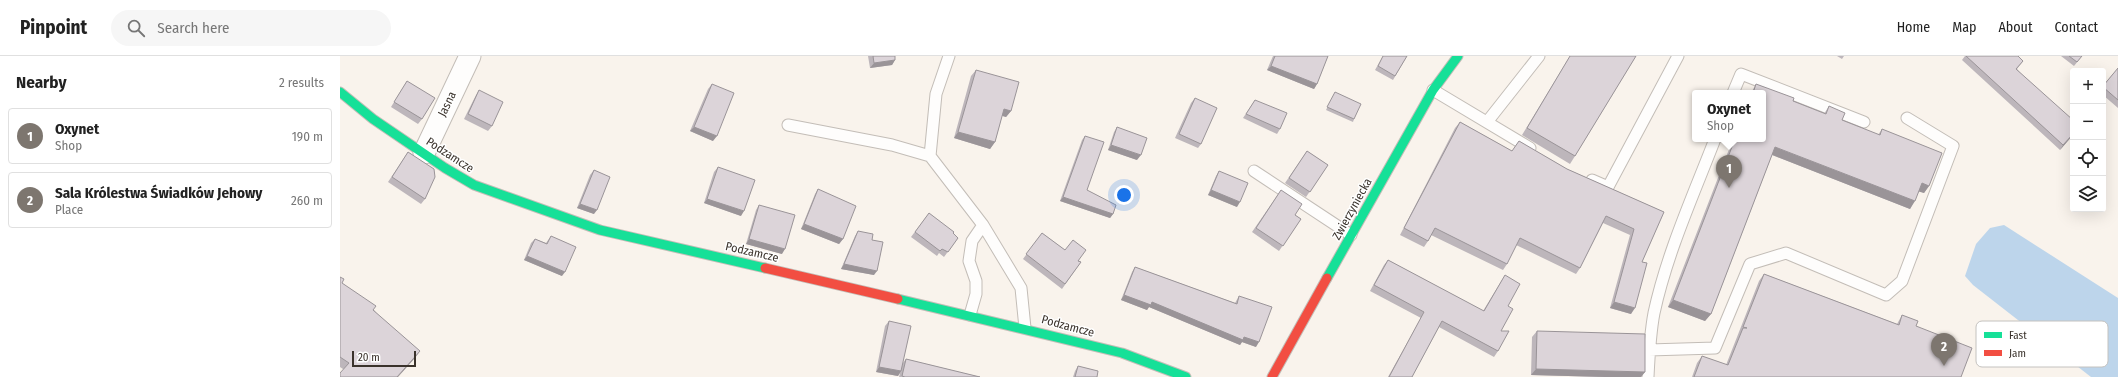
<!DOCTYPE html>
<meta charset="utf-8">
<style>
:root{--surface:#fff;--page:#f6f6f6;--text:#222;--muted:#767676;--line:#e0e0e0;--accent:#7d766f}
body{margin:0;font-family:"Fira Sans Condensed",sans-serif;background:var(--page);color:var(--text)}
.controls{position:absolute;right:12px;top:12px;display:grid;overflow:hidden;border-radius:4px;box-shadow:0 4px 16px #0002}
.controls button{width:36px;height:36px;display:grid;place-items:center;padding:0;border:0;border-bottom:1px solid var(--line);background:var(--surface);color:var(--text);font:20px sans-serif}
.scale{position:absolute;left:12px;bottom:10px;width:64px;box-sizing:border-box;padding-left:4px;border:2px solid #3a322b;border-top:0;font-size:11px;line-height:14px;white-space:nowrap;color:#3a322b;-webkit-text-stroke:3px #fff;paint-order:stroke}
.you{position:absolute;left:784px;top:139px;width:14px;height:14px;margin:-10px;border:3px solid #fff;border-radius:50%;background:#1a73e8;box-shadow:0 0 0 6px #1a73e833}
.badge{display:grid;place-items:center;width:26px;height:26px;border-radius:50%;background:var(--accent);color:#fff;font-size:13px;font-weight:700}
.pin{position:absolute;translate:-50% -33px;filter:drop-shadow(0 1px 2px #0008)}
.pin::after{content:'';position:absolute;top:21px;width:14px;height:12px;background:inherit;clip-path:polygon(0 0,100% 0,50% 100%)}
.popup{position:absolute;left:1352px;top:34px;width:74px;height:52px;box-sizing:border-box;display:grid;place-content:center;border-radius:4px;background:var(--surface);filter:drop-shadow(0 1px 3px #0005);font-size:13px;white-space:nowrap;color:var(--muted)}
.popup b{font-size:15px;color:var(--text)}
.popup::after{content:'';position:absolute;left:50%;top:100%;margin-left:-8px;border:8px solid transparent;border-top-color:var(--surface)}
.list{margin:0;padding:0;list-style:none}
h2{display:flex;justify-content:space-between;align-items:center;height:52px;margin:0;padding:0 16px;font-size:17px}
h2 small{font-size:13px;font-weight:400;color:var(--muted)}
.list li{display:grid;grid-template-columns:26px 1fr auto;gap:12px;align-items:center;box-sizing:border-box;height:56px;margin:0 8px 8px;padding:0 8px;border:1px solid var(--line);border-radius:4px}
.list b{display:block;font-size:15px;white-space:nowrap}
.list p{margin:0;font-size:13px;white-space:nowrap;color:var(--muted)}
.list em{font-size:13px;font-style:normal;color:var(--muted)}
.icon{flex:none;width:22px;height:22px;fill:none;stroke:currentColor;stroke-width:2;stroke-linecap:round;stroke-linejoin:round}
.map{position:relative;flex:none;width:1778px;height:321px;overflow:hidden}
header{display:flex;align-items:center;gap:24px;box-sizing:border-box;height:56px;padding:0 20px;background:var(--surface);border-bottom:1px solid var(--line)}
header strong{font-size:19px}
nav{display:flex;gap:22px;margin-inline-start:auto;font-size:14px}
.search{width:280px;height:36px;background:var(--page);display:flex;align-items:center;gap:10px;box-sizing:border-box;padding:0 14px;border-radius:22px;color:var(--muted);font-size:15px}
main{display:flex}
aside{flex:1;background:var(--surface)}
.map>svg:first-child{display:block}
.water{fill:#bdd5eb}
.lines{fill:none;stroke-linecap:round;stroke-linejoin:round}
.lane-casing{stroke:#c3bdb7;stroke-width:13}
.street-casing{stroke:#c3bdb7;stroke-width:23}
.fast-casing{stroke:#c3bdb7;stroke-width:11}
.jam-casing{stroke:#c3bdb7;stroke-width:11}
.lane{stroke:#fefdfc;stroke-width:11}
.street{stroke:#fefdfc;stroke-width:21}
.fast{stroke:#16e098;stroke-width:9}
.jam{stroke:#f24e42;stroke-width:9}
.wall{fill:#bdb6bb}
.shaded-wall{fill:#9a9498}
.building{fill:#dcd4d9;stroke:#9a9498}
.labels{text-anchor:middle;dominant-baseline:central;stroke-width:3;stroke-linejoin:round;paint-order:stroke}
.street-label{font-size:12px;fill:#3a322b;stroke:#fff}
.key{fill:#fff;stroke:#c4c2bf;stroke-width:1}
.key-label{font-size:11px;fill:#3a322b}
</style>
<header>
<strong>Pinpoint</strong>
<div class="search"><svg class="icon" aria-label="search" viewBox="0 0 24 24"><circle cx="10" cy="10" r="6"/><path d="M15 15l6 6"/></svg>Search here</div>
<nav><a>Home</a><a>Map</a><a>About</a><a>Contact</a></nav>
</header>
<main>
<aside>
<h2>Nearby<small>2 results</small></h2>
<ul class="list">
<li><span class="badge">1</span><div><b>Oxynet</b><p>Shop</p></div><em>190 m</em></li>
<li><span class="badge">2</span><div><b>Sala Królestwa Świadków Jehowy</b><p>Place</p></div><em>260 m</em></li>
</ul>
</aside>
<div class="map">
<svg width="1778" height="321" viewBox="0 0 1778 321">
<rect width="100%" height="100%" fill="#f9f3ec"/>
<!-- water -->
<path class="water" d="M1664,169L1778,242V321H1751L1633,229L1625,220L1636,188L1650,172Z"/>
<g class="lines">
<!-- lane casing -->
<g class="lane-casing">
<path id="lane" d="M609,0L596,38L590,100L643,169L681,232L685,272
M1093,34L1190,92
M1393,37L1401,18L1524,66
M1147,66L1199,0
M448,69L552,89L590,100
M914,115L1011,179
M1252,124L1268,131L1338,0
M630,259L636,238V225L629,205L632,185L643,169
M1309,294L1375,292L1410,208L1446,197L1546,239L1562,225L1613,90L1567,62
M1308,321C1309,300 1310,278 1314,257C1327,197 1353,140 1375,83"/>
</g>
<!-- street casing -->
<g class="street-casing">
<path id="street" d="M84,97L130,0"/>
</g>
<!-- fast casing -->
<g class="fast-casing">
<path id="fast" d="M0,36L33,63L105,112L134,129L260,174L425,212
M987,222L1093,34L1118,0
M558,243L782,297L846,321"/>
</g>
<!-- jam casing -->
<g class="jam-casing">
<path id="jam" d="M425,212L558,243
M932,321L987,222"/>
</g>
<!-- lane -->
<use href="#lane" class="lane"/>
<!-- street -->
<use href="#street" class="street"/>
<!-- fast -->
<use href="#fast" class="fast"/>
<!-- jam -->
<use href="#jam" class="jam"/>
</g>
<!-- wall -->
<path class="wall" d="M528,0H555V4L552,9L530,12Z
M933,0H988L977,28L974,33L927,14Z
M1043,0H1067L1053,24L1035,14Z
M1230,0H1296L1235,100L1230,108L1182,79Z
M1497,0H1504L1502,3Z
M1625,0H1678L1683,5L1677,13L1733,79L1720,94L1622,4Z
M1721,0H1742L1734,10Z
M1778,12V52L1763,39V30Z
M636,14L671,55L666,61L662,60L655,86L650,93L614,82L631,20Z
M67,25L82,63L78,68L51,51Z
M372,28L373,85L350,75L368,33Z
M1416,28L1453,45L1484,58L1489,50L1502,64L1538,79L1542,73L1589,130L1584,137L1579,135L1570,153L1432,99L1371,258L1365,265L1328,251L1393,83H1423V37H1411Z
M139,34L152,70L148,75L124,63L136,39Z
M995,36L1014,63L1013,66L986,54Z
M855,42L861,88L858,92L835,82L851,47Z
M915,44L940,73L937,78L903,62Z
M1120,66L1172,95L1179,85L1227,113L1324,156L1302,206L1291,258L1270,252L1290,179L1263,167L1240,212L1236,218L1176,189L1167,208L1163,214L1091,179L1088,185L1084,191L1060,179L1115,72Z
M777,71L797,104L768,94L774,76Z
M745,80L747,134L773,158L770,162L720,145L742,84Z
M967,95L988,109L966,141L945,127Z
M68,96L85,143L81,148L48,126Z
M378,111L401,160L364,147L374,116Z
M254,114V158L237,152L250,119Z
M879,115L897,151L868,139L876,120Z
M478,133L503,183L499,188L461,173L475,138Z
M941,134L955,159L961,163L939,195L912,176Z
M419,149L442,198L406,188L416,154Z
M589,157L618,182L604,201L599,197L597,200L571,181Z
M518,175L532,184L534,219L501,213L515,180Z
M702,177L741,206L722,233L683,203Z
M211,180L222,220L184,204L191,187L195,183L206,187Z
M1048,204L1143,255L1165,219L1168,250L1161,275L1158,295L1154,301L1099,271L1072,321H1048L1081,262L1030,235L1044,209Z
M795,211L895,247L899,240L916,291L902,286L900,289L809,251L807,254L781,244L792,216Z
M1424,218L1557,268L1562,259L1576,270L1621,321H1352L1357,307L1362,300L1386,309L1419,225Z
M0,221L2,227L34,254L75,302L3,313L0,311Z
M549,265L562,308L566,303L640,321H559L560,317L558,320L536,316L545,270Z
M1197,275L1305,316L1301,321H1265L1191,319L1192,281Z
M738,310L757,321H733L735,315Z"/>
<!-- shaded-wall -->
<path class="shaded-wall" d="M555,4L552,9L530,12L534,7Z
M931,10L977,28L974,33L927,14Z
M664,53L671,55L666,61L660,59Z
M354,71L377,80L373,85L350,75Z
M618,76L655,86L650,93L614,82Z
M1733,78V79L1720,94L1723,89Z
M771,89L801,99L797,104L768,94Z
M1435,91L1575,145L1570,153L1430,98Z
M1582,127L1589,130L1584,137L1577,135Z
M871,134L900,146L897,151L868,139Z
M723,141L773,158L770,162L720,145Z
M367,143L404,155L401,160L364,147Z
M240,148L257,154L254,158L237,152Z
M464,168L503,183L499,188L461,173Z
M409,183L445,193L442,198L406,188Z
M187,200L225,216L222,220L184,204Z
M504,208L537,215L534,219L501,213Z
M784,239L812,246L919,286L916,291L902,286L900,289L809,251L807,254L781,244Z
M1333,244L1371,258L1365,265L1328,251Z
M1274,246L1295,252L1291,258L1270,252Z
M80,295L75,302L58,321H57Z
M539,311L561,315L558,320L536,316Z
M1196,313L1305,316L1301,321H1265L1191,319Z"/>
<!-- building -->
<path class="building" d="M533,0H555V4L534,7Z
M935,0H988L977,28L931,10Z
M1043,0H1067L1055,20L1038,10Z
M1230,0H1296L1235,100L1187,72Z
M1626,0H1678L1683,5L1676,13L1733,64V78L1723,89Z
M1729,0H1742L1737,6Z
M1778,12V44L1763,31V30Z
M636,14L679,26L671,55L664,53L655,86L618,76Z
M67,25L95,42L82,63L54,46Z
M372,28L394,37L377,80L354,71Z
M1416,28L1454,42L1453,45L1486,58L1489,50L1505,57L1502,64L1540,79L1542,73L1602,97L1589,130L1582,127L1575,145L1435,91L1371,258L1333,244L1395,83H1423V37H1413Z
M139,34L163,46L152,70L128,58Z
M995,36L1021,48L1014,63L987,51Z
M855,42L877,52L861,88L839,78Z
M915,44L947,57L940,73L906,58Z
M1120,66L1172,95L1179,85L1227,113L1324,156L1302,206L1307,207L1295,252L1274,246L1294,173L1266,160L1240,212L1180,182L1167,208L1095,172L1088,185L1064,172Z
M777,71L807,82L801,99L771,89Z
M745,80L764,86L747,134L776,149L773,158L723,141Z
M967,95L988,109L970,136L949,122Z
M68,96L94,113L95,121L85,143L52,121Z
M378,111L415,124L404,155L367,143Z
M254,114L270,121L257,154L240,148Z
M879,115L908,127L900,146L871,134Z
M478,133L516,150L503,183L464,168Z
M941,134L962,148L955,159L961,163L943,190L916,172Z
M419,149L455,159L445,193L409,183Z
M589,157L614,176L613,177L618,182L608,196L602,193L600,195L575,176Z
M518,175L533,178L532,184L543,186L537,215L504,208Z
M702,177L725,194L733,184L746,194L738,205L741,206L725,228L686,198Z
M211,180L236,191L225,216L187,200L195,183L207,188Z
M1048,204L1144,255L1165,219L1180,228L1168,250L1173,253L1161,275H1169L1158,295L1102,265L1072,321H1049L1084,256L1034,229Z
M795,211L897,248L899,240L932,251L919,286L904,281L903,284L812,246L811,249L784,239Z
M1424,218L1559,269L1562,259L1578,265L1576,270L1632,292L1621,321H1354L1362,300L1388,309L1403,272H1407L1403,271Z
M0,221L4,223L2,227L36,250L33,254L80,295L57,321H0V317L9,307L0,301Z
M549,265L571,270L561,315L539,311Z
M1197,275L1305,278V316L1196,313Z
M566,303L640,321H565L562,320Z
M738,310L758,315L757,321H735Z"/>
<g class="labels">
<!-- street labels -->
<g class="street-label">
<text transform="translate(107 48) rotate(-64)">Jasna</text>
<text transform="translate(110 99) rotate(33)">Podzamcze</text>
<text transform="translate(1012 153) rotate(-61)">Zwierzyniecka</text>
<text transform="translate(412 196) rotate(13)">Podzamcze</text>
<text transform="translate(728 270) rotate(15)">Podzamcze</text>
</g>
</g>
<!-- legend -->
<rect x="1636" y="265" width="132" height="46" rx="6" class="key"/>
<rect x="1644" y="276" width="18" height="6" fill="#16e098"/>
<rect x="1644" y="294" width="18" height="6" fill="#f24e42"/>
<g class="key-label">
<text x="1669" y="283">Fast</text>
<text x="1669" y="301">Jam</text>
</g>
</svg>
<div class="controls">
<button>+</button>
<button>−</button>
<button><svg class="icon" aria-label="locate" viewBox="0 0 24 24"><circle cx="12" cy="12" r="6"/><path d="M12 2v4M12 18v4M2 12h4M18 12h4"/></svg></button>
<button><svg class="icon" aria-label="layers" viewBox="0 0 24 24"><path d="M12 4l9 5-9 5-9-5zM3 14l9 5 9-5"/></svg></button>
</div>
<div class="scale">20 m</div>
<div class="you"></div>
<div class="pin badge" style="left:1389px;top:132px">1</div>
<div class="popup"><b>Oxynet</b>Shop</div>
<div class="pin badge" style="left:1604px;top:310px">2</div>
</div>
</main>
